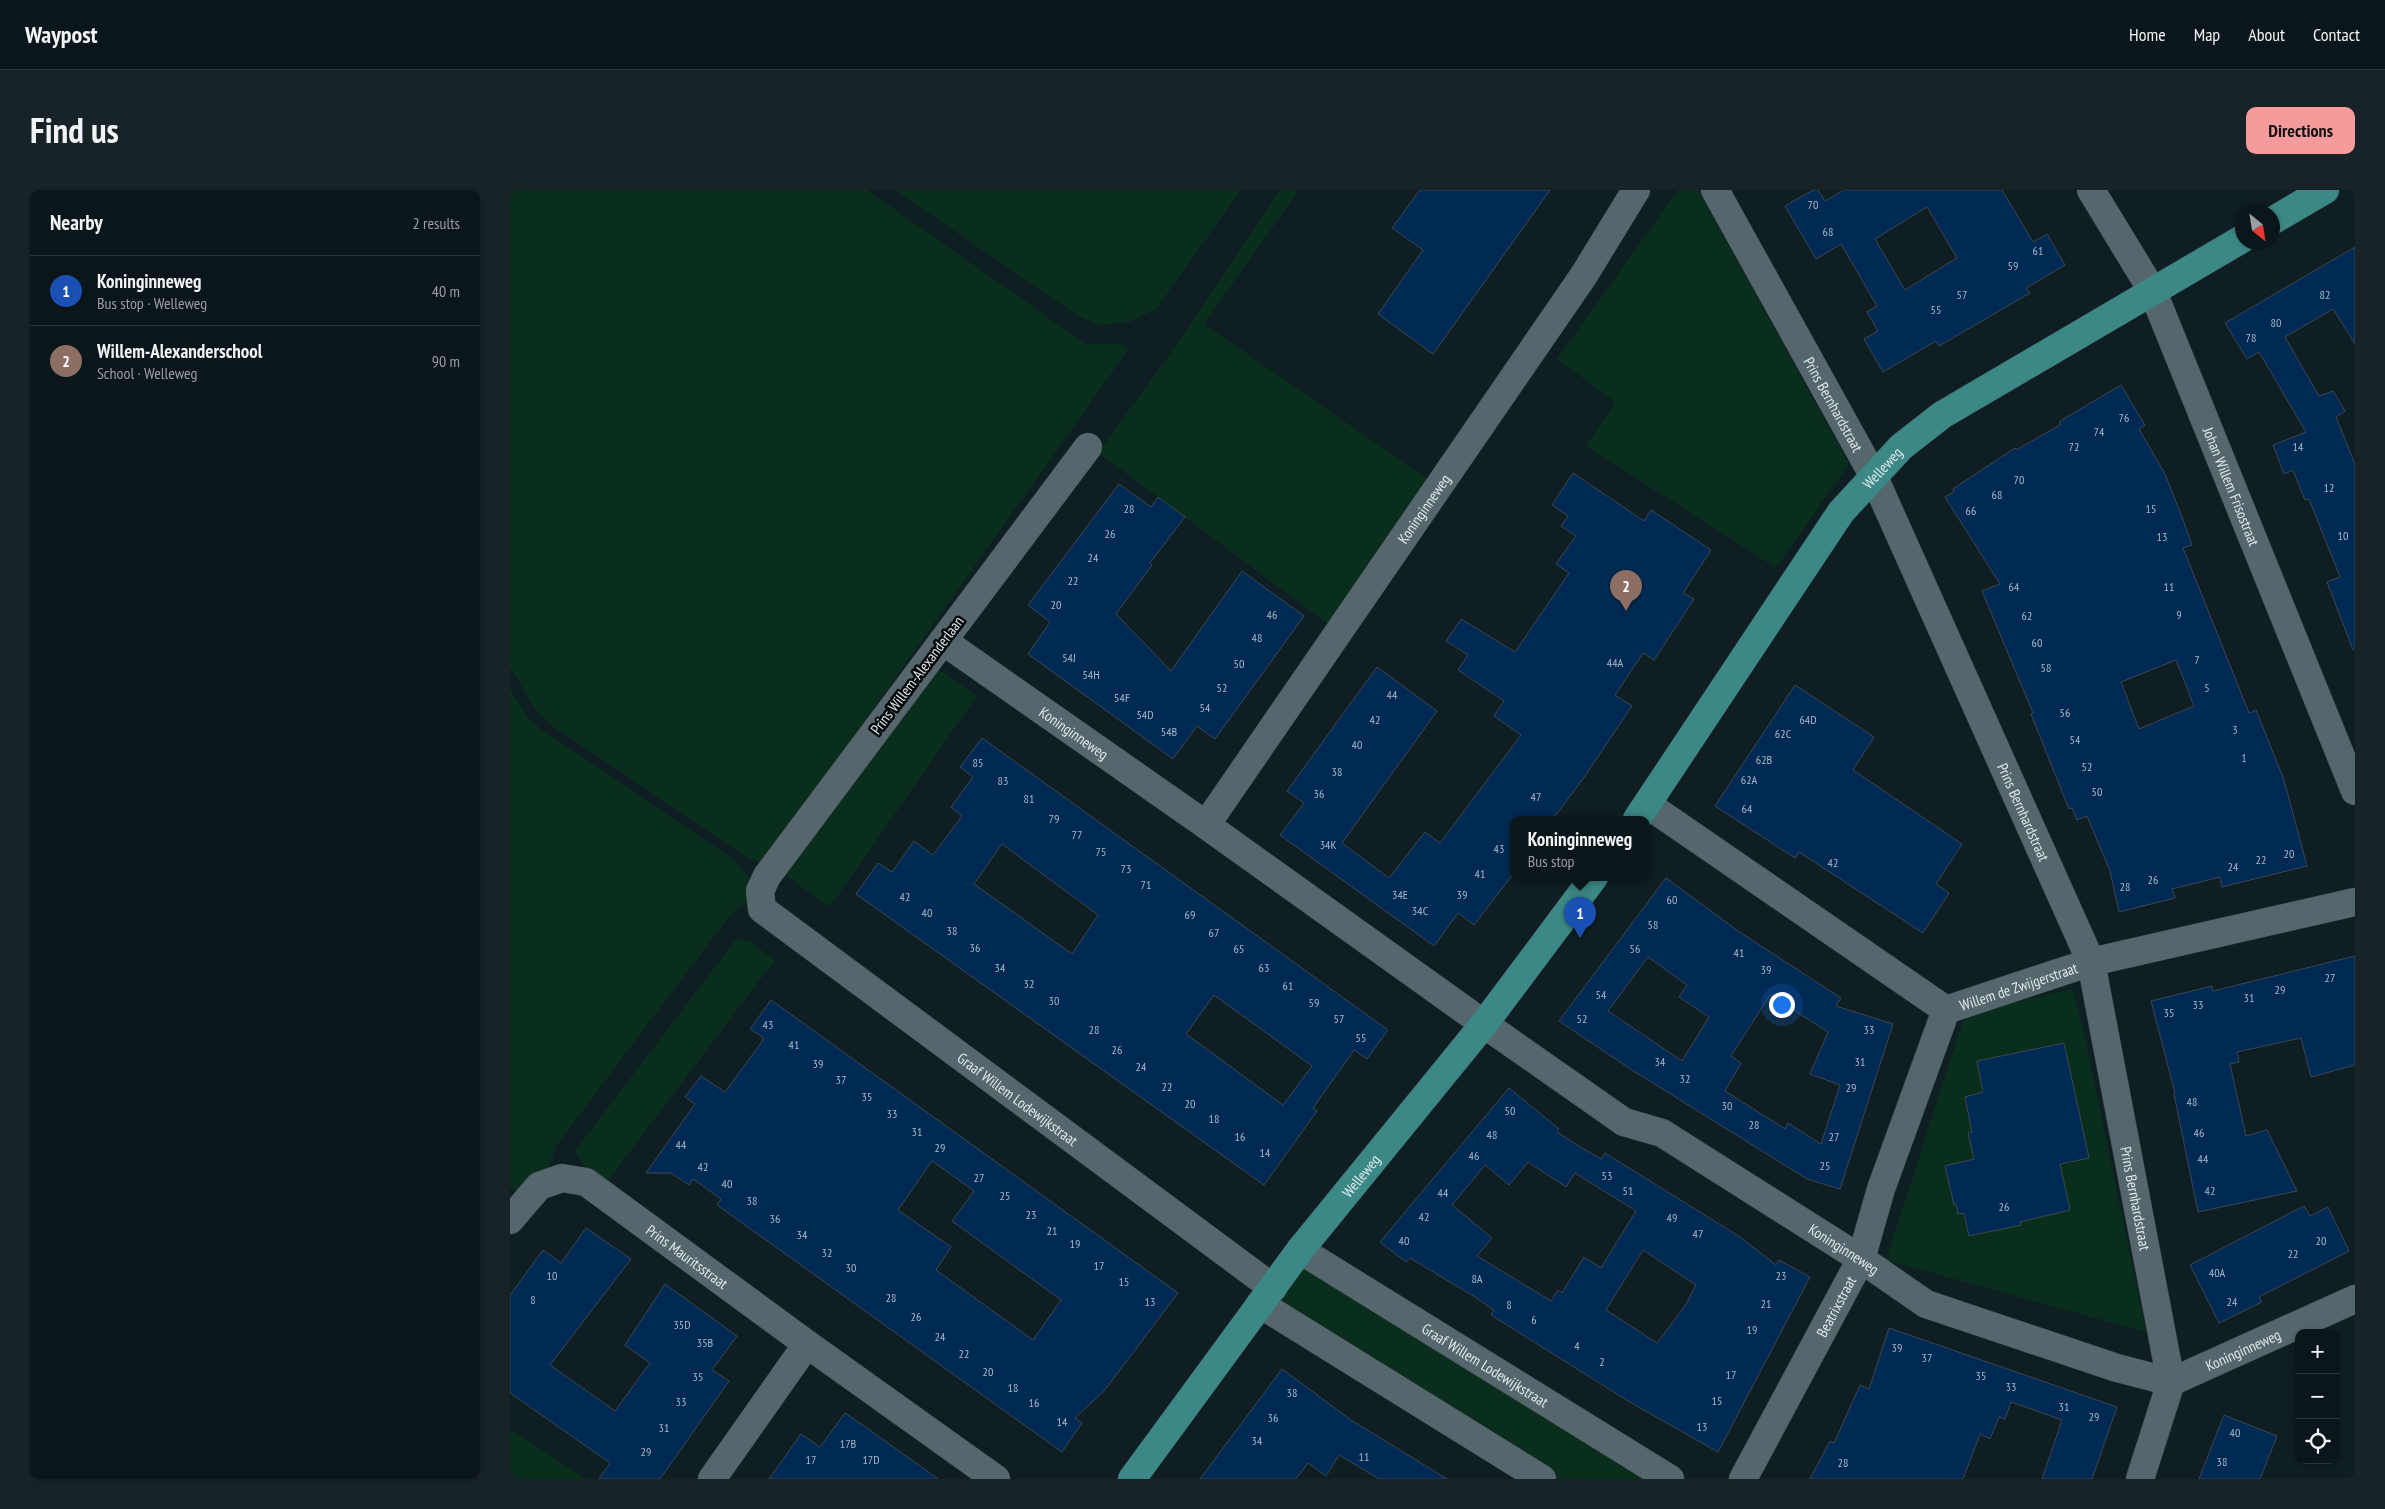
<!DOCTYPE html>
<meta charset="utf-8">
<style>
:root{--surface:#0a161a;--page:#182327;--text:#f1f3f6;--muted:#999fa2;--line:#2a3539;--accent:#f59b9c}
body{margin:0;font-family:"PT Sans Narrow",sans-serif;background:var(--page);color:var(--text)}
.controls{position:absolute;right:15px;bottom:15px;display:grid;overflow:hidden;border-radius:10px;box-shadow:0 1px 4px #0004}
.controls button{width:45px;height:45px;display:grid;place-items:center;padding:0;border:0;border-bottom:1px solid var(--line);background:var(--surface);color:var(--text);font:25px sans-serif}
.compass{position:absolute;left:1725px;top:15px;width:45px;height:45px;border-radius:50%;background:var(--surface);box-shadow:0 1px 4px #0004;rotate:150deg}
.you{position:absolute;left:1271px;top:814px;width:18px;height:18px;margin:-12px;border:4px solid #fff;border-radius:50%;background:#1a73e8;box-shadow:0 0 0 8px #1a73e833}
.badge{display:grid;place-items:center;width:32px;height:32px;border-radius:50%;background:var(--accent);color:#fff;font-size:16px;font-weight:700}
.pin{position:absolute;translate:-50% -41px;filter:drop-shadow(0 1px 2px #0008)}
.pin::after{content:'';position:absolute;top:26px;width:18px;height:15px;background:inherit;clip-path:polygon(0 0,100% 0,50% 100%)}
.popup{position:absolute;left:1000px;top:626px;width:140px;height:65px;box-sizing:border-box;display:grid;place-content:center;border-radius:10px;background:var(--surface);filter:drop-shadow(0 1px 4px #0005);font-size:16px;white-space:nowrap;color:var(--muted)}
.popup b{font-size:19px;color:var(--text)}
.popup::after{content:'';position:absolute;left:50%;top:100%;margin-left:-10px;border:10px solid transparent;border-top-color:var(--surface)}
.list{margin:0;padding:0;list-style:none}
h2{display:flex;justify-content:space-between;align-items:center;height:65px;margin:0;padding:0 20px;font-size:21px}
h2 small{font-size:16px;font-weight:400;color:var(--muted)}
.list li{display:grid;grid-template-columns:32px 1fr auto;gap:15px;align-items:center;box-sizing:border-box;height:70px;padding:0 20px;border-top:1px solid var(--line)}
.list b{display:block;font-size:19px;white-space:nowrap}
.list p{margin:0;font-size:16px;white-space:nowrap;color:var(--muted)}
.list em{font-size:16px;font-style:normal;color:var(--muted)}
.icon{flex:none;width:28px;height:28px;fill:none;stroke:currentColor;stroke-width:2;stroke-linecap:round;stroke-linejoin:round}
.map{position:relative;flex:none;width:1845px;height:1289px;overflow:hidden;border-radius:10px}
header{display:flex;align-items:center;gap:30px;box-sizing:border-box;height:70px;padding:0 25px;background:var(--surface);border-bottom:1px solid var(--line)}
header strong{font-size:24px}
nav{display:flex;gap:28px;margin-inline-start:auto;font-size:18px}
.intro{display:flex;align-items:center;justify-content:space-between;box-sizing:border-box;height:120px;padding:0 30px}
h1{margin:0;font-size:35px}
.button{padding:12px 22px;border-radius:10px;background:var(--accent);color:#111;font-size:18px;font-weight:700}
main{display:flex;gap:30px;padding:0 30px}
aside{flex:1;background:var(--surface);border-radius:10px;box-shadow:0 1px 4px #0004}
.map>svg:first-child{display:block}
.green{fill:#092f1c}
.building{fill:#002a54;stroke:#3d4752;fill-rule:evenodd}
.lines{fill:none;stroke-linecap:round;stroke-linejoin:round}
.minor-casing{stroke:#313a3d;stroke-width:29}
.major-casing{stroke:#313a3d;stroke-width:29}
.minor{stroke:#55666c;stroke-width:28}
.major{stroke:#3b8886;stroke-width:28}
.labels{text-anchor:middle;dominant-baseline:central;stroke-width:5;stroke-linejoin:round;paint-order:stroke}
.number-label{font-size:12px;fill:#a7b9c6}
.street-label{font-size:15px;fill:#dfe9ec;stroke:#030709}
</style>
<header>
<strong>Waypost</strong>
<nav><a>Home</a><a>Map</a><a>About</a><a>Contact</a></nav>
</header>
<div class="intro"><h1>Find us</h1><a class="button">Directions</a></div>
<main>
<aside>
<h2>Nearby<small>2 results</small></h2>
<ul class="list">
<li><span class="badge" style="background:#1a4fb4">1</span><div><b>Koninginneweg</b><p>Bus stop · Welleweg</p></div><em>40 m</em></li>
<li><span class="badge" style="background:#8d6e63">2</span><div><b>Willem-Alexanderschool</b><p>School · Welleweg</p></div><em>90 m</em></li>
</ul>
</aside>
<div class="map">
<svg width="1845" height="1289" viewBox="0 0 1845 1289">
<rect width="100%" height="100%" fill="#0e1e23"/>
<!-- green -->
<path class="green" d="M0,0H357L576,154H609L618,160L253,674L237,667L45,538L25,519L0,477Z
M385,0H731L647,118L619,132L588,135L565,124Z
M770,0H789L694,134L922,292L818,434L598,270L587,264L672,147Z
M1168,0H1188L1339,274L1266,378L1076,256L1105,212L1047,169Z
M434,482L467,506L320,717L275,685L401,517L423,483Z
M0,499L17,526L33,541L225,670L244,695L238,713L226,719L218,728L46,956L39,977L7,1002L0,997Z
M226,749L239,751L265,770L97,992L74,976L65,961Z
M1562,799L1574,843L1636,1142L1376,1070L1455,824Z
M794,1077L1139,1289H1043L763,1119Z
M0,1239L76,1289H0Z"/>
<!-- building -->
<path class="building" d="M910,0H1040L923,164L868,124L913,60L882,38Z
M1303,0H1308L1315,11L1334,0H1492L1523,52L1537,44L1555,75L1516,98L1520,103L1429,156L1426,151L1373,182L1354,149L1368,141L1357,122L1367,116L1331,54L1306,69L1275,16ZM1417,17L1447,68L1395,100L1365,49Z
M1845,57V154L1823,119L1775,147L1809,206L1823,201L1835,221L1826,227L1845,274V459L1843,460L1817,392L1830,387L1799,309L1795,310L1783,280L1774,284L1763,255L1796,242L1749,162L1737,169L1715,133Z
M1611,195L1635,235L1629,239L1655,284L1672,327L1682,355L1673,358L1739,523L1746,520L1774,590L1797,676L1712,697L1710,687L1662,699L1665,708L1609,722L1600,681L1577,626L1567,630L1562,618L1559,619L1521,524L1523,523L1472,401L1490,394L1435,307L1444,302L1443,299L1505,258L1506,260L1550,235V231ZM1666,470L1684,516L1629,539L1611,492Z
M1063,283L1134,331L1141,320L1201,360L1173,403L1184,409L1144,470L1133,463L1105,505L1122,516L1075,586L1043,629H1004V683L964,735L948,723L924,756L770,645L794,613L777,601L867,477L927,521L832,653L879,688L915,642L930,653L1011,545L984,526L994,511L948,480L958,465L936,451L951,429L1005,462L1059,383L1046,374L1066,346L1051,336L1058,326L1042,315Z
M609,294L641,317L648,307L675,327L640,373L642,375L606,424L661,481L732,381L794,426L705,549L687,536L663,569L518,464L540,432L518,415Z
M1285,495L1364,547L1343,580L1452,654L1426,694L1439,703L1413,743L1289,662L1285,668L1205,616Z
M472,548L878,840L857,869L844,860L803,918L807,921L754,995L346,704L368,673L382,682L404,651L423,665L452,626L441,617L463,587L450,577ZM492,654L588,725L562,764L464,694ZM704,805L802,876L773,915L676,844Z
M1156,688L1228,741L1331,808L1326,816L1383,834L1330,999L1297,989L1122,880L1049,831ZM1138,767L1177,795L1169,807L1199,827L1172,871L1098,821ZM1260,805L1318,842L1300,884L1330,895L1311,954L1278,933L1275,939L1215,901L1231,873L1221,866Z
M1845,766V875L1801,887L1791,848L1727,862L1729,872L1720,874L1736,946L1757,940L1787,1001L1688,1022L1664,904L1665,903L1641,811L1702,796L1703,801Z
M261,810L668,1103L594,1201L565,1228L572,1233L552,1262L207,1015L211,1009L183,989L179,995L161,983H136L185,914L175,907L191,886L215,902L251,853L254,848L240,839ZM422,971L464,1001L442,1031L551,1110L523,1150L426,1080L441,1057L388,1020Z
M1554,853L1579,968L1550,974L1560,1020L1510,1032L1511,1035L1459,1046L1454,1023L1448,1024L1446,1014L1444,1015L1435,976L1464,969L1458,943L1462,942L1455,907L1473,902L1467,871Z
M999,898L1049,939L1047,942L1070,957L1091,969L1095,963L1230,1047L1266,1075L1269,1070L1300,1087L1208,1262L1118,1211L981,1125L984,1120L965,1107L900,1068L896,1072L870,1052ZM1018,972L1056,997L1065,983L1126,1021L1091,1078L1074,1067L1052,1103L1048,1100L1041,1111L967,1066L982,1048L942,1015L975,975L999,995ZM1133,1060L1186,1095L1175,1116L1147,1153L1096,1120Z
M1794,1016L1800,1026L1818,1017L1839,1061L1749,1107L1752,1112L1709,1133L1680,1075Z
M76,1038L121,1069L40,1175L105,1221L140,1173L115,1155L155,1094L227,1146L202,1180L219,1191L150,1289H89L100,1273L0,1203V1105L33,1060L51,1073Z
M1379,1138L1607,1217L1582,1289H1532L1552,1230L1501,1212L1495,1229L1489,1227L1480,1249L1470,1244L1453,1289H1300L1320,1251L1324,1253L1350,1195L1359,1199Z
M772,1179L841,1230L937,1289H869L829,1265L816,1286L798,1273L786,1289H690Z
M335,1223L357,1238L428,1289H259L291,1244L310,1257Z
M1714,1225L1767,1246L1750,1289H1689Z"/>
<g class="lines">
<!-- minor casing -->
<g class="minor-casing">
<g id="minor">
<path id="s1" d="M1205,0L1363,285L1581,772L1661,1192L1630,1289"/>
<path id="s2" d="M1581,0L1643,102L1845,601"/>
<path id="s3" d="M578,257L257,686L250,701L252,719L763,1098"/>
<path id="s4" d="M433,451L696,635L974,834L1114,932L1152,943L1351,1069L1416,1114L1607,1178L1661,1192L1845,1109"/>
<path id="s5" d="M1138,615L1436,820L1581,772L1845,712"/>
<path id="s6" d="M696,635L1074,85L1126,0"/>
<path id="s7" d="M0,1030L29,996L52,988L76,992L297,1154L486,1289"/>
<path id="s8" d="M790,1060L1160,1289"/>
<path d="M750,1114L1032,1289"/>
<path d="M202,1289L297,1154"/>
<path id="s9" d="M1233,1289L1351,1069L1371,999L1436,820"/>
</g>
</g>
<!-- major casing -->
<g class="major-casing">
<g id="major">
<path d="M1762,31L1815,0"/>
<path id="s10" d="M1127,629L1331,322L1391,257L1432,225L1732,49"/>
<path id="s11" d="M622,1289L790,1060L974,834L1084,687"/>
</g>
</g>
<!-- minor -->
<use href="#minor" class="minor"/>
<!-- major -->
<use href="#major" class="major"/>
</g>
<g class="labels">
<!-- number labels -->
<g class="number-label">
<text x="1303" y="14">70</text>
<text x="1318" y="41">68</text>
<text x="1528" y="60">61</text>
<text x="1503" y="75">59</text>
<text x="1452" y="104">57</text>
<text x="1815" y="104">82</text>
<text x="1426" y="119">55</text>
<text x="1766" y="132">80</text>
<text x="1741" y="147">78</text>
<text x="1614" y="227">76</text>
<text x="1589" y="241">74</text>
<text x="1564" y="256">72</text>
<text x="1788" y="256">14</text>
<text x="1509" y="289">70</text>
<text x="1819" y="297">12</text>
<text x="1487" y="304">68</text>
<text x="619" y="318">28</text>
<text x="1641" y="318">15</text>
<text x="1461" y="320">66</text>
<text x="600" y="343">26</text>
<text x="1833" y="345">10</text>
<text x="1652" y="346">13</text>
<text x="583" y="367">24</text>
<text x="563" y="390">22</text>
<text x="1504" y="396">64</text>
<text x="1659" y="396">11</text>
<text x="546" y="414">20</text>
<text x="762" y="424">46</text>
<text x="1669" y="424">9</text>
<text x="1517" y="425">62</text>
<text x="747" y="447">48</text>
<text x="1527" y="452">60</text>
<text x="559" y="467">54J</text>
<text x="1687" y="469">7</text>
<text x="1105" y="472">44A</text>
<text x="729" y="473">50</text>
<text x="1536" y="477">58</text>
<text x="581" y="484">54H</text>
<text x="712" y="497">52</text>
<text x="1697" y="497">5</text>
<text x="882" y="504">44</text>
<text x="612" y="507">54F</text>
<text x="695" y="517">54</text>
<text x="1555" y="522">56</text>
<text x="635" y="524">54D</text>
<text x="865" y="529">42</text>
<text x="1298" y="529">64D</text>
<text x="1725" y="539">3</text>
<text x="659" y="541">54B</text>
<text x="1273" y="543">62C</text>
<text x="1565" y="549">54</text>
<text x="847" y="554">40</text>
<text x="1734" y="567">1</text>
<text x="1254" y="569">62B</text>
<text x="468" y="572">85</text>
<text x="1577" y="576">52</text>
<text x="827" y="581">38</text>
<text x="1239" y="589">62A</text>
<text x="493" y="590">83</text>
<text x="1587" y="601">50</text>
<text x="809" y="603">36</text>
<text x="1026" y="606">47</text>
<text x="519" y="608">81</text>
<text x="1237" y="618">64</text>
<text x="544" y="628">79</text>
<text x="567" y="644">77</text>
<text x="818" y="654">34K</text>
<text x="989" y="658">43</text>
<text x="591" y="661">75</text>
<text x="1779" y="663">20</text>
<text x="1751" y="669">22</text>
<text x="1323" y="672">42</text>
<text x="1723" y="676">24</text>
<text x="616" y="678">73</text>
<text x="970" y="683">41</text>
<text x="1643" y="689">26</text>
<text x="636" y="694">71</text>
<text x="1615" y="696">28</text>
<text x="890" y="704">34E</text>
<text x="952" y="704">39</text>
<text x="395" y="706">42</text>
<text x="1162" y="709">60</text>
<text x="910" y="720">34C</text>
<text x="417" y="722">40</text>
<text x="680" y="724">69</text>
<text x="1143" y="734">58</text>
<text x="442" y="740">38</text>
<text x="704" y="742">67</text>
<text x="465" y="757">36</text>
<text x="729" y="758">65</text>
<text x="1125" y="758">56</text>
<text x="1229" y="762">41</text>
<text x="490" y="777">34</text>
<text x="754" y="777">63</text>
<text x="1256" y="779">39</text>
<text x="1820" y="787">27</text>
<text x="519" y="793">32</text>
<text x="778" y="795">61</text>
<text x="1770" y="799">29</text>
<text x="1091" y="804">54</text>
<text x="1739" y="807">31</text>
<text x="544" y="810">30</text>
<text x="804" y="812">59</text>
<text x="1688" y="814">33</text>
<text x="1659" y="822">35</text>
<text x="829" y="828">57</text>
<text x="1072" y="828">52</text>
<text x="258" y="834">43</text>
<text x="584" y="839">28</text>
<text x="1359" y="839">33</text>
<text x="851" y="847">55</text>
<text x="284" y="854">41</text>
<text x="607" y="859">26</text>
<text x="1150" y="871">34</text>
<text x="1350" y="871">31</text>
<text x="308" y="873">39</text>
<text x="631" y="876">24</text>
<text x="1175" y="888">32</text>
<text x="331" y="889">37</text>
<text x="657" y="896">22</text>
<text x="1341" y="897">29</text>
<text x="357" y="906">35</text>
<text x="1682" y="911">48</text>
<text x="680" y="913">20</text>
<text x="1217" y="915">30</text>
<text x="1000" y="920">50</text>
<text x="382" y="923">33</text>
<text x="704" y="928">18</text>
<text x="1244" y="934">28</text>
<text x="407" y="941">31</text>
<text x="1689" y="942">46</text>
<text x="982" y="944">48</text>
<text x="730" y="946">16</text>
<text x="1324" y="946">27</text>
<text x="171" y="954">44</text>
<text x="430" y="957">29</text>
<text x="755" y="962">14</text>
<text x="964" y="965">46</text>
<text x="1693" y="968">44</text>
<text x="1315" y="975">25</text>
<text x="193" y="976">42</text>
<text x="1097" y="985">53</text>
<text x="469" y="987">27</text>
<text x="217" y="993">40</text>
<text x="1118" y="1000">51</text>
<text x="1700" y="1000">42</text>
<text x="933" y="1002">44</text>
<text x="495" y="1005">25</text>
<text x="242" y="1010">38</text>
<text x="1494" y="1016">26</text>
<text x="521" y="1024">23</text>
<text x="914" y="1026">42</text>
<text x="1162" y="1027">49</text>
<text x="265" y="1028">36</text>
<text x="542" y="1040">21</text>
<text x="1188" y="1043">47</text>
<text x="292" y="1044">34</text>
<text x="894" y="1050">40</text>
<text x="1811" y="1050">20</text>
<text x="565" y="1053">19</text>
<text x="317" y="1062">32</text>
<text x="1783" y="1063">22</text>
<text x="589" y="1075">17</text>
<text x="341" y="1077">30</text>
<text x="1707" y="1082">40A</text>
<text x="42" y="1085">10</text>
<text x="1271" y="1085">23</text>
<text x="967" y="1088">8A</text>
<text x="614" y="1091">15</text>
<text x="381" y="1107">28</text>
<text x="23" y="1109">8</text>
<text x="640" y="1111">13</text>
<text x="1722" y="1111">24</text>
<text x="1256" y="1113">21</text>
<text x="999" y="1114">8</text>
<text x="406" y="1126">26</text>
<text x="1024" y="1129">6</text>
<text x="172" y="1134">35D</text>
<text x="1242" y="1139">19</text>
<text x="430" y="1146">24</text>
<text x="195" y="1152">35B</text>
<text x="1067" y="1155">4</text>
<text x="1387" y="1157">39</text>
<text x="454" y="1163">22</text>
<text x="1417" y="1167">37</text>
<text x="1092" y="1171">2</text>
<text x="478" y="1181">20</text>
<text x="1221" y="1184">17</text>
<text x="1471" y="1185">35</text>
<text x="188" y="1186">35</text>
<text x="1501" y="1196">33</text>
<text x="503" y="1197">18</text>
<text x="782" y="1202">38</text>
<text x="1207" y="1210">15</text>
<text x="171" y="1211">33</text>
<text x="524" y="1212">16</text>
<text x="1554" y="1216">31</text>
<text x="1584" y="1226">29</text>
<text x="763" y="1227">36</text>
<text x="552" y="1231">14</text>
<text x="1192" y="1236">13</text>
<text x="154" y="1237">31</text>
<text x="1725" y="1242">40</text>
<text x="747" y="1250">34</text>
<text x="338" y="1253">17B</text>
<text x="136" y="1261">29</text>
<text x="854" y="1266">11</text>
<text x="301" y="1269">17</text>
<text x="361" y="1269">17D</text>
<text x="1712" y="1271">38</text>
<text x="1333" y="1272">28</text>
</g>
<!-- street labels -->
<g class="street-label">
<text stroke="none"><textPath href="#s1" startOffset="245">Prins Bernhardstraat</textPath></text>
<text stroke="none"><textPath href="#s10" startOffset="429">Welleweg</textPath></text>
<text stroke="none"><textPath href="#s2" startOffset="329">Johan Willem Frisostraat</textPath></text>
<text stroke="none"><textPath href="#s6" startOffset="384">Koninginneweg</textPath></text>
<text transform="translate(407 485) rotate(-53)">Prins Willem-Alexanderlaan</text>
<text stroke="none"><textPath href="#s4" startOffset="160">Koninginneweg</textPath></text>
<text stroke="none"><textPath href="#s1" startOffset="695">Prins Bernhardstraat</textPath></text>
<text stroke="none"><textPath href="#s5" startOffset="438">Willem de Zwijgerstraat</textPath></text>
<text stroke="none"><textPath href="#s3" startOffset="889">Graaf Willem Lodewijkstraat</textPath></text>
<text stroke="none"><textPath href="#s11" startOffset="380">Welleweg</textPath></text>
<text stroke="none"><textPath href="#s1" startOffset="1100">Prins Bernhardstraat</textPath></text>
<text stroke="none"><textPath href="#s4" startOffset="1089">Koninginneweg</textPath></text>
<text stroke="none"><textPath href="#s7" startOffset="219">Prins Mauritsstraat</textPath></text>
<text stroke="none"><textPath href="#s9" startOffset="196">Beatrixstraat</textPath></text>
<text stroke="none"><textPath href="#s4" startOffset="1524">Koninginneweg</textPath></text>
<text stroke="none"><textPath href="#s8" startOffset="218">Graaf Willem Lodewijkstraat</textPath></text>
</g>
</g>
</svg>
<div class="controls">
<button>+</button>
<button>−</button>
<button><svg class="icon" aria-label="locate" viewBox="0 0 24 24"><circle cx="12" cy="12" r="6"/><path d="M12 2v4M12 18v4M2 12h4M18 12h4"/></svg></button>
</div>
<svg class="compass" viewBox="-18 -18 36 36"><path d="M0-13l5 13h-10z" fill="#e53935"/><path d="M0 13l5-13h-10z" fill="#999fa2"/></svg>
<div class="you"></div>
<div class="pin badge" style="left:1070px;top:748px;background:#1a4fb4">1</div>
<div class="popup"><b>Koninginneweg</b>Bus stop</div>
<div class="pin badge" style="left:1116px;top:421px;background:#8d6e63">2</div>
</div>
</main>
